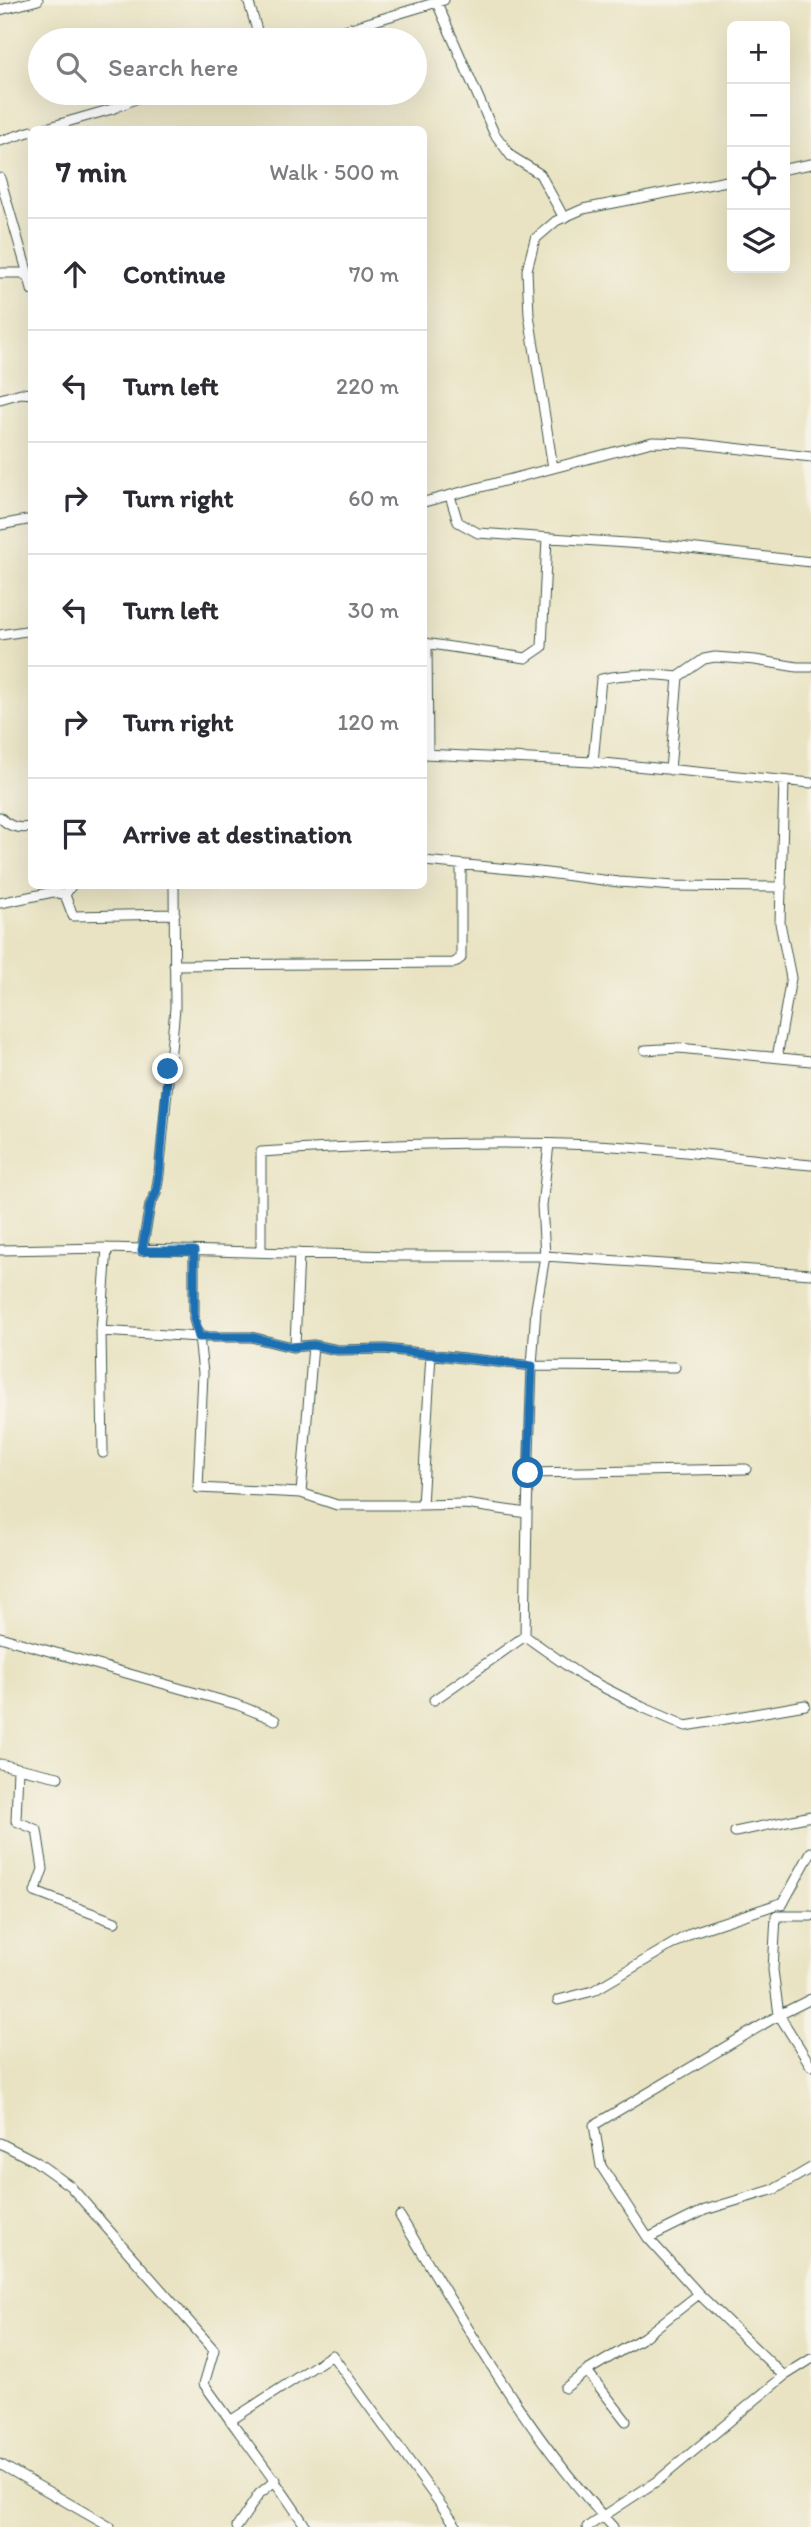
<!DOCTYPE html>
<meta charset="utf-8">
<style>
:root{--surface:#fff;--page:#f7f7f7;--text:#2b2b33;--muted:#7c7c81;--line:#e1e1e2}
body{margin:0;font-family:Itim,sans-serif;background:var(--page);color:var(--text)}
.controls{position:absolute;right:21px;top:21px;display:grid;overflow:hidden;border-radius:10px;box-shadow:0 7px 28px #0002}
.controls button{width:63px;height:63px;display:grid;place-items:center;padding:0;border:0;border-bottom:2px solid var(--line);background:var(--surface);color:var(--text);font:35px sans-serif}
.stop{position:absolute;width:21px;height:21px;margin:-16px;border:5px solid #1f6fb2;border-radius:50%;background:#fff}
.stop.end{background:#1f6fb2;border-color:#fff;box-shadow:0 2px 7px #0008}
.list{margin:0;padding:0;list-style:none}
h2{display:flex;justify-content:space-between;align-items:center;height:91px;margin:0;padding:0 28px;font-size:30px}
h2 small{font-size:23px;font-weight:400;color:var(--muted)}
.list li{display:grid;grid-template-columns:46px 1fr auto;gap:21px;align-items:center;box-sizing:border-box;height:112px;padding:0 28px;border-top:2px solid var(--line)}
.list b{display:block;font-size:26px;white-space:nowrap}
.list em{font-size:23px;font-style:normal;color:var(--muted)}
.icon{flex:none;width:38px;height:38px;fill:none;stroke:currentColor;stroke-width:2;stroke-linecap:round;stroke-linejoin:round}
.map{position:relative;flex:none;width:811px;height:2527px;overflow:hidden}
.search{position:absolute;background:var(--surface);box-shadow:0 7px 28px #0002;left:28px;top:28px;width:399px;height:77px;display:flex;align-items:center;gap:18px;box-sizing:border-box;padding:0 24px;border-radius:38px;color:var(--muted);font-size:26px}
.panel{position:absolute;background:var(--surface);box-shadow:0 7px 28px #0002;left:28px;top:126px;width:399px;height:763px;border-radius:10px}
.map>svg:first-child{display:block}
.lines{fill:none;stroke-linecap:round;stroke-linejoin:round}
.minor-casing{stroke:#3d5649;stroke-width:11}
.minor{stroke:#fff;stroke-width:9}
.route{stroke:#1f6fb2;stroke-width:9}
</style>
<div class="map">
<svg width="811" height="2527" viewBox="0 0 811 2527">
<rect width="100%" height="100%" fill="#f7f3e8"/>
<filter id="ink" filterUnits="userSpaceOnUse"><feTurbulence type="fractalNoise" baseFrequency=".0143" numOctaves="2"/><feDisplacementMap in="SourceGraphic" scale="14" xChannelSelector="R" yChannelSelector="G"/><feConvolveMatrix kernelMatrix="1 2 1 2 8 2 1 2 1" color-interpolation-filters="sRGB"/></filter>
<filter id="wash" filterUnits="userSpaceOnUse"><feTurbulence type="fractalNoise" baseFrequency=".00686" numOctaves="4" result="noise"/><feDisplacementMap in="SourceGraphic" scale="28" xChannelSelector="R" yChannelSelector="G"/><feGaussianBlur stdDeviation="1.57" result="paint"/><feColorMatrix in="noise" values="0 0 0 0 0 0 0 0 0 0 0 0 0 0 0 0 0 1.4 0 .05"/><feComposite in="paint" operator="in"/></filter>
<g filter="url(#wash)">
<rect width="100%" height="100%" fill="#e9e3c3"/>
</g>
<g filter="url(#ink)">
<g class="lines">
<!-- minor casing -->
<g class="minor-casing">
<path id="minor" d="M248,0L260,40
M437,3L494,133L511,156L540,174L564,218
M0,10L38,0
M311,40L444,0
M39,130L112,109L149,93
M0,141L32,131
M785,169L811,164
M0,178L30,281
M0,273H23L30,281L32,290
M0,399L21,393L32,394
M553,468L529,315L527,270L535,239L556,221L583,209L732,180
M450,496L458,522L478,533L671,546L811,562
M424,502L652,442L690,443L811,457
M0,525L32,519
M0,635L32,630
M424,643L526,658L542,647L547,538
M427,643L428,754
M424,754L593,762L811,783
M593,762L601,679C625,673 653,674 678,677L704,659L715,657L755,660L797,667H811
M670,770L678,677
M0,817C9,827 18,829 32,827
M424,861L531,871L619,882L675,886L782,887
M71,886L65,895L73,916L175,914
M0,903L53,892L65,895
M174,965L454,963L461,958V866
M645,1050L679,1048L811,1061
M780,1058L778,1052L791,978L780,923L784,781
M0,1250L107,1248L394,1256H545L811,1274
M142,1251L150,1205L156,1193L159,1174L175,1008L174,886
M194,1251V1319L199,1337L203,1373L198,1488L301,1493L313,1345
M261,1252V1152C372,1145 483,1140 594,1145C666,1148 740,1159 811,1165
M101,1331L199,1337H251L292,1347L313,1345L338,1350L385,1349L532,1366L675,1367
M295,1345L299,1253
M431,1354L422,1505L465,1504L527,1513
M103,1453L101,1331L107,1248
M528,1473L746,1469
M301,1493L337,1505H422
M525,1636L527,1513L532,1366L536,1308L545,1256L542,1206L549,1144
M525,1636L583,1677L642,1707L686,1726L805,1705
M0,1637L238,1705L275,1720
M434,1700L525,1636
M0,1764L58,1777
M18,1768L16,1821L37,1830L43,1869L35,1892L115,1922
M735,1832L811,1816
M782,1905L811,1852
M811,1916H776L773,1970L779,2015L811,2066
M558,2000L593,1991L693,1932L784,1902
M0,2143L35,2161L70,2186L214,2350L204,2384C238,2432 274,2477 306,2527
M811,2168L775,2189L705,2210L648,2238L699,2294L784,2376L811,2359
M400,2216C465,2323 527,2435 613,2527
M648,2238L601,2166L594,2125L779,2015L811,1999
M565,2388L587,2371
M230,2421L332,2355L457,2527
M626,2421L587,2371L644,2337L699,2294
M0,2464L110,2527
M237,2527L259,2494L276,2480
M587,2527L660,2479L784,2376"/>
</g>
<!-- minor -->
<use href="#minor" class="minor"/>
</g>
</g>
<g class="lines" filter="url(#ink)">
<!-- route -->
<path class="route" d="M168,1069L159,1174L156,1193L150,1205L142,1251H194V1319L199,1337H251L292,1347L313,1345L338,1350L385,1349L532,1366L528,1473"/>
</g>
</svg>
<div class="controls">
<button>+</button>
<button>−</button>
<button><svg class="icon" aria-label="locate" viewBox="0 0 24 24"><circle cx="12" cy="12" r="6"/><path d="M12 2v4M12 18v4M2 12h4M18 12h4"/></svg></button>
<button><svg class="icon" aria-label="layers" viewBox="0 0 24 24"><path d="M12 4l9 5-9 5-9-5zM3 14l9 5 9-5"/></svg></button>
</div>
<div class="stop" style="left:528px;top:1473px"></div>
<div class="stop end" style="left:168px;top:1069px"></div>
<div class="search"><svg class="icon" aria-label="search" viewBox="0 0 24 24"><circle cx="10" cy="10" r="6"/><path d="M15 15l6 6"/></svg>Search here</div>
<section class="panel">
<h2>7 min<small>Walk · 500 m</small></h2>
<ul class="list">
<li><svg class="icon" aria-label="ahead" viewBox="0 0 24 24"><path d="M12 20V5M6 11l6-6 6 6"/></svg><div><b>Continue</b></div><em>70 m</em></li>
<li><svg class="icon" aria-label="left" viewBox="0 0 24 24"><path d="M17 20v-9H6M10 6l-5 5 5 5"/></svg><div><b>Turn left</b></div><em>220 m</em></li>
<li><svg class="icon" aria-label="right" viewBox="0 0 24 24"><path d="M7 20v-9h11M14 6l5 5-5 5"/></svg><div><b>Turn right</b></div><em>60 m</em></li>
<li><svg class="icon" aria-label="left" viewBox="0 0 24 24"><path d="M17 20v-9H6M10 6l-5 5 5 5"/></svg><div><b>Turn left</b></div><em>30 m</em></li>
<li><svg class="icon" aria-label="right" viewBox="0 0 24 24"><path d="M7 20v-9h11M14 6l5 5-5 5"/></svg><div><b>Turn right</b></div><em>120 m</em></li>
<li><svg class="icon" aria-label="arrive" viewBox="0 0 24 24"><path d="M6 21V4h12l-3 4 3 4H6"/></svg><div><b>Arrive at destination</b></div></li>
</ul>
</section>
</div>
